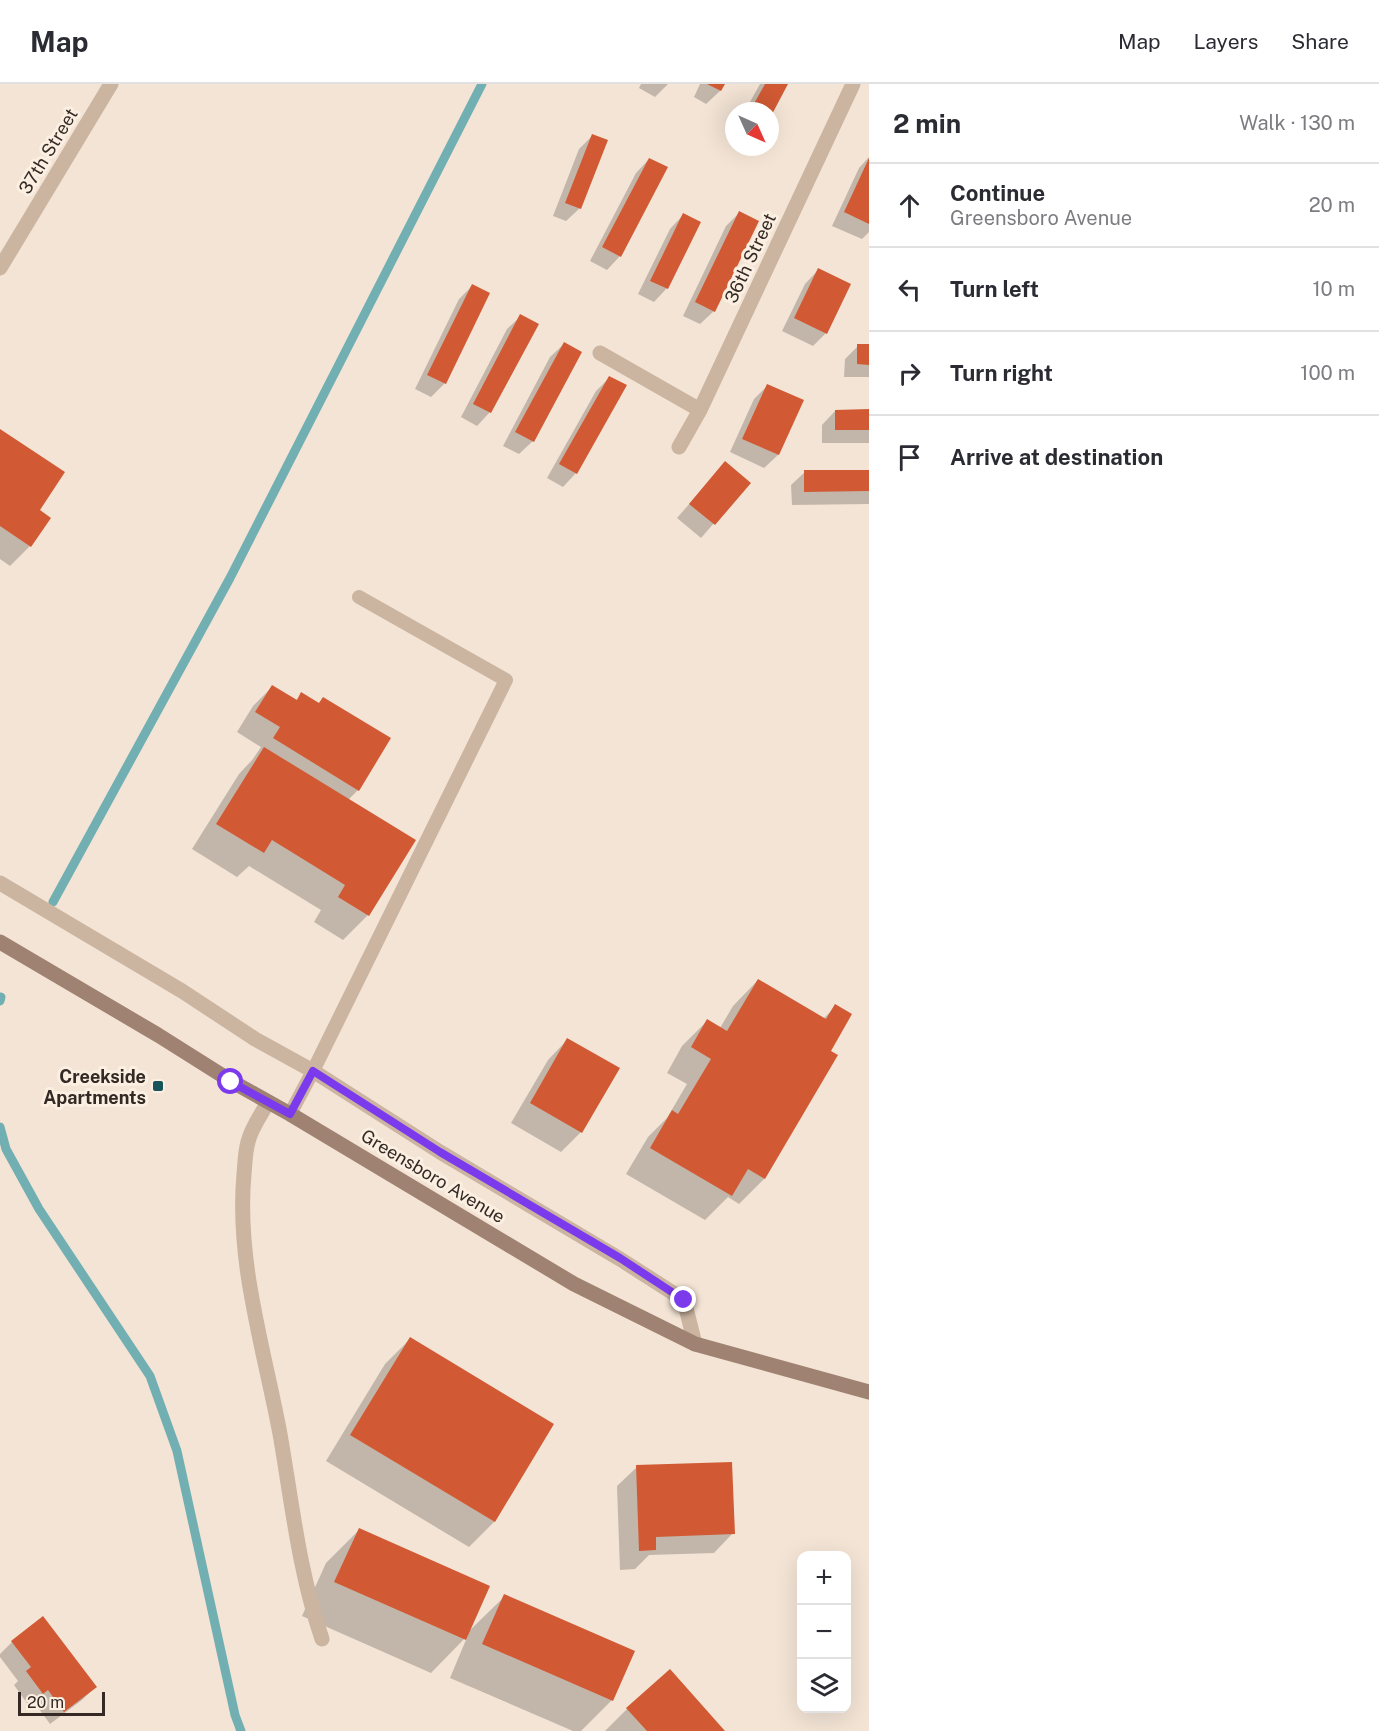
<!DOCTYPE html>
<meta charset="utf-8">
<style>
:root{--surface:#fff;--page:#f7f7f7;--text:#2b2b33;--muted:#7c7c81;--line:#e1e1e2}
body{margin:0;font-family:"Public Sans",sans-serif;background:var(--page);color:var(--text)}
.controls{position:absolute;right:18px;bottom:18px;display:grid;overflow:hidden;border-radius:12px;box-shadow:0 6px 24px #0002}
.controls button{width:54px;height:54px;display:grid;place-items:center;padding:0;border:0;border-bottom:2px solid var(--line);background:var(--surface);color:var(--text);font:30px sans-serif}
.compass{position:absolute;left:725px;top:18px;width:54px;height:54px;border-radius:50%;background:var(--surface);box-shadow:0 6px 24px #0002;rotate:135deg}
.scale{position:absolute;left:18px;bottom:15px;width:87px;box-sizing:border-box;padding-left:6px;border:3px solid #342924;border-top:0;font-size:16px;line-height:21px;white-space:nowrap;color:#342924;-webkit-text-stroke:4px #faefe1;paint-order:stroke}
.stop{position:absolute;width:18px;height:18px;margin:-14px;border:4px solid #7c3aed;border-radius:50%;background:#fff}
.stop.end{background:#7c3aed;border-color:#fff;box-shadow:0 2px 6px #0008}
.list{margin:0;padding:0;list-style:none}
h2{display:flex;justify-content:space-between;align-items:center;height:78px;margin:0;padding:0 24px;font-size:26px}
h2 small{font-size:20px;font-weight:400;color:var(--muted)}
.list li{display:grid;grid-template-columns:39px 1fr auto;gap:18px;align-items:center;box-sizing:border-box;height:84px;padding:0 24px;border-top:2px solid var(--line)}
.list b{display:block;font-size:22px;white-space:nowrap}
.list p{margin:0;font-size:20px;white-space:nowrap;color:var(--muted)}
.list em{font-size:20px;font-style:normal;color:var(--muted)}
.icon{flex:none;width:33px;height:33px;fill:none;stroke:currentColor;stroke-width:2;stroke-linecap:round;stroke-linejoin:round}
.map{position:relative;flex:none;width:869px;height:1647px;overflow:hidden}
header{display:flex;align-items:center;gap:36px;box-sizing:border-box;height:84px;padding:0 30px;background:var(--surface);border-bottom:2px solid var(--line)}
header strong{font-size:28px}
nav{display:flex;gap:33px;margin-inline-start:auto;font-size:21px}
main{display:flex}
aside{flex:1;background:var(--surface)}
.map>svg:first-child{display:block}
.shadow{fill:#0003}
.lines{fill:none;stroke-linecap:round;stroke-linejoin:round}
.stream{stroke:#71afb2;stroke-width:9}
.building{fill:#d15a34}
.lane{stroke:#cbb4a0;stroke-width:14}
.street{stroke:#cbb4a0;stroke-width:15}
.secondary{stroke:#9f8271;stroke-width:15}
.route{stroke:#7c3aed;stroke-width:8}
.poi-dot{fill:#165459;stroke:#faefe1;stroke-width:2}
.labels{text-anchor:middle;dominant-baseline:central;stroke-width:6;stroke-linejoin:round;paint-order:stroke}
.street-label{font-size:18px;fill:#342924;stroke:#faefe1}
.poi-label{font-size:18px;font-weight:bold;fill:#342924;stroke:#faefe1;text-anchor:end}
</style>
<header>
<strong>Map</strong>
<nav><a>Map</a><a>Layers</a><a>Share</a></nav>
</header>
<main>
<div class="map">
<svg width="869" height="1647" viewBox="0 0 869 1647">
<rect width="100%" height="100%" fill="#f3e4d5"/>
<!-- shadow -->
<path class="shadow" d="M641,0H668L655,13L639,4Z
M700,0H723L720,7L706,20L694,13Z
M760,0H786L770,30V27H745Z
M592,52L580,124L566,137L553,132L579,65Z
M869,73V148L862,155L832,142L859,84Z
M649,75L620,172L607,186L590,177L636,89Z
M739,129L714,227L700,240L683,232L726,142Z
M683,131L667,204L654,218L638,210L670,145Z
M818,186L826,249L813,262L782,247L805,200Z
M472,202L445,299L431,313L415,305L459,215Z
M521,232L490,328L477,342L461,333L507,245Z
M564,260L533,357L519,370L503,362L550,273Z
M858,262H869V293H844L845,275Z
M610,293L576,389L563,403L547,394L596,307Z
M767,302L802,317L778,371L764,384L730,368L754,315Z
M835,327H869V359H822V341Z
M0,347L38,427L49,434L30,462L10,482L0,475Z
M725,379L749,399L701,454L677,434Z
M805,388H869V420L792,421L791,401Z
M272,603L295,617L302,610L318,620L323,615L358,706L348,716L368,831L343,856L314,838L321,826L249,782L237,793L192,765L239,690L253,675L261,663L237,648L253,622Z
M758,896L823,935L836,922L829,968L836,972L764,1095L739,1120L728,1113L705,1136L626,1090L648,1053L667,1034L687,1000L667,989L682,962L707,937L720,944L733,922Z
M567,956L581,1048L561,1068L511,1039L548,976Z
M410,1255L552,1340L494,1438L469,1463L326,1377L385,1280Z
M637,1383L733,1449L714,1469L649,1471L635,1485L620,1486L617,1402Z
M359,1446L467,1549L505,1512L612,1616L581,1647H573L450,1594L468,1551L431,1589L302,1532L326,1479Z
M12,1558L95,1603L82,1616L50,1640L34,1618L29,1622L14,1601L18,1597L0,1573V1570Z
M627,1625L723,1647H605Z"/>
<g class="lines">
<!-- stream -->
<path class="stream" d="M53,818L230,494L482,0
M0,917L1,913
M0,1043L6,1065L39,1125L150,1292L177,1367L235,1631L241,1647"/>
</g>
<!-- building -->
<path class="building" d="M707,0H725L721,7Z
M765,0H788L770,34V27H750Z
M592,50L608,56L581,125L565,119Z
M649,74L668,83L621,173L602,163Z
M869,74V140L844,128Z
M739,127L759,137L715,228L695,218Z
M683,129L701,138L668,205L650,197Z
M818,184L851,200L827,250L794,234Z
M472,200L490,209L446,300L427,291Z
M520,230L539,240L491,329L473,320Z
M564,258L582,268L534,358L515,348Z
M857,260H869V281L857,280Z
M609,292L627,301L577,390L559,380Z
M767,300L804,316L779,371L742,355Z
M869,325V346H835V326Z
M0,345L65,388L40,426L51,434L31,463L0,442Z
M725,377L751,399L715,441L689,420Z
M804,386H869V407L804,408Z
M272,601L297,616L301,608L319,619L323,613L391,654L359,707L273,654L280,643L255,628Z
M264,663L416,756L369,832L338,813L345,801L272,756L264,769L216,740Z
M758,895L826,935L835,920L852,930L831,967L838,971L765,1095L748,1085L732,1112L650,1064L672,1026L678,1030L711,975L691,963L707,935L727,947Z
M567,954L620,984L582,1049L530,1019Z
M410,1253L554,1340L495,1438L350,1351Z
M732,1378L735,1450L656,1453V1466L639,1467L636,1381Z
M359,1444L490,1502L466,1556L334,1498Z
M504,1510L635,1567L613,1617L482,1560Z
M43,1532L97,1603L64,1628L48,1606L43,1610L26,1587L31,1583L11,1557Z
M670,1585L725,1647H647L626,1624Z"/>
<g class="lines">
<!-- lane -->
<path class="lane" d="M290,1030L313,987L506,596L359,513"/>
<!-- street -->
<path class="street" d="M0,184L111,0
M600,269L700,326
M679,363L700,326L853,0
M0,799L182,907L255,955L313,987L440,1068L620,1175L684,1216L695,1260
M268,1018C261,1031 251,1044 248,1058C245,1068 245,1080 244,1090C236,1178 264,1264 280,1350C292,1419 299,1488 322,1555"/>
<!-- secondary -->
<path class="secondary" d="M0,858L158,951L231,997L290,1030L574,1200L695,1260L869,1308"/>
</g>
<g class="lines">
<!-- route -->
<path class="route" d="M231,998L290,1030L313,987L440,1068L620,1174L684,1216"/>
</g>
<!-- markers -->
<rect class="poi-dot" x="152" y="996" width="12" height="12" rx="3"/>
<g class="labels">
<!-- street labels -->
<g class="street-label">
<text transform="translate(48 67) rotate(-59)">37th Street</text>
<text transform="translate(750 174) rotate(-65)">36th Street</text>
<text transform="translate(433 1092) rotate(31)">Greensboro Avenue</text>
</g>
<!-- poi labels -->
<g class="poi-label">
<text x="146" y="992">Creekside<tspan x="146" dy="21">Apartments</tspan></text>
</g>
</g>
</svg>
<div class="controls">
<button>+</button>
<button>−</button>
<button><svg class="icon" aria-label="layers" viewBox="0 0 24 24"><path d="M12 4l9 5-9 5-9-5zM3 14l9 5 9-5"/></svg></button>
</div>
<svg class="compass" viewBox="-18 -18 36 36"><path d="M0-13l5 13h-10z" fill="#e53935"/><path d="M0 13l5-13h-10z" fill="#7c7c81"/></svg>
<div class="scale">20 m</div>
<div class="stop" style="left:231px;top:998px"></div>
<div class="stop end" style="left:684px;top:1216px"></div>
</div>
<aside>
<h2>2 min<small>Walk · 130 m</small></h2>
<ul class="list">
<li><svg class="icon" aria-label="ahead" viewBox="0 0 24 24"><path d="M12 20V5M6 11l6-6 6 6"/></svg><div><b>Continue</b><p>Greensboro Avenue</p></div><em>20 m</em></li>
<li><svg class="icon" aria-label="left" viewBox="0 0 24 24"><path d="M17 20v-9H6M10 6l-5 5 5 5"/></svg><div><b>Turn left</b></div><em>10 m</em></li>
<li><svg class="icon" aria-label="right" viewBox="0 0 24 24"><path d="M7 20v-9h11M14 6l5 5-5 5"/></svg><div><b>Turn right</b></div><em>100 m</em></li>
<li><svg class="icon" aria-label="arrive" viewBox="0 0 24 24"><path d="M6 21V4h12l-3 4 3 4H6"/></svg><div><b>Arrive at destination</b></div></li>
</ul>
</aside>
</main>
